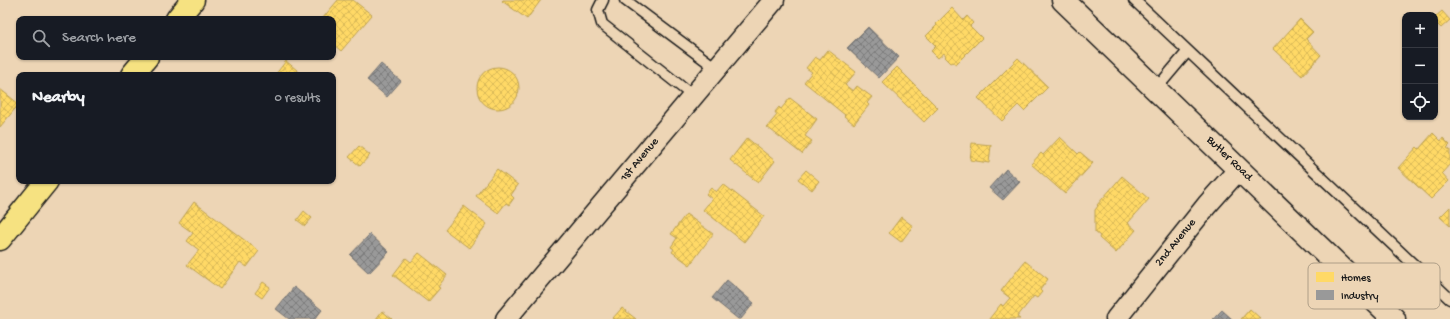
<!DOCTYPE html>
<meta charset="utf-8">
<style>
:root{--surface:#171b24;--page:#242831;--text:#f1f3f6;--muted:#9ea1a6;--line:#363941}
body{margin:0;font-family:"Gochi Hand",sans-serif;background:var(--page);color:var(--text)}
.controls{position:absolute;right:12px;top:12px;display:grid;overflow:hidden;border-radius:8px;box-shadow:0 1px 3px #0004}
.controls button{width:36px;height:36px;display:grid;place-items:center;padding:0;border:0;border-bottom:1px solid var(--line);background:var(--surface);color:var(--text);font:20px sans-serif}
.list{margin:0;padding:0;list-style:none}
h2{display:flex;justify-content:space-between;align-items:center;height:52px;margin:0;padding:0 16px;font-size:17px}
h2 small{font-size:13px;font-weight:400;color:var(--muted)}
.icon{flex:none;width:22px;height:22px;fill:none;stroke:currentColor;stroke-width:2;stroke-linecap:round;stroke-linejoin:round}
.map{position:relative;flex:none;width:1450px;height:319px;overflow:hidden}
.search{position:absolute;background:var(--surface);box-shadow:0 1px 3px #0004;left:16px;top:16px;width:320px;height:44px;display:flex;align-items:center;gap:10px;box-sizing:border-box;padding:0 14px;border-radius:8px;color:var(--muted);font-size:15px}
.panel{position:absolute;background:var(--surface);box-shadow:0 1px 3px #0004;left:16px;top:72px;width:320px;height:112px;border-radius:8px}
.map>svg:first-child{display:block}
.homes{fill:url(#homes-cross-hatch);stroke:#bba050}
.industry{fill:url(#industry-cross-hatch);stroke:#747474}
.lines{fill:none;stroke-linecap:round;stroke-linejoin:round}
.service-casing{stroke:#1c1c1c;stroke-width:13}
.minor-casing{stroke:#1c1c1c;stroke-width:23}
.secondary-casing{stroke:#1c1c1c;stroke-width:25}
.primary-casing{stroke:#1c1c1c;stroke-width:25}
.service{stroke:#edd5b5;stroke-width:10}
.minor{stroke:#edd5b5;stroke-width:20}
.secondary{stroke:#edd5b5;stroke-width:22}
.primary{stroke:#f6e281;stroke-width:22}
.labels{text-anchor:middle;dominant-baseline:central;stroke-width:4;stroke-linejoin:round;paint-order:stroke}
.street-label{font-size:12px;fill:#1c1c1c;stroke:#edd5b5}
.key{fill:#edd5b5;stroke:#ae9e87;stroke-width:1}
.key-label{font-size:11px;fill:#1c1c1c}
</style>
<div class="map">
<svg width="1450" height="319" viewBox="0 0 1450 319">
<defs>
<pattern id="homes-cross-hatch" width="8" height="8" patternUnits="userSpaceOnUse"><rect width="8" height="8" fill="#ffd966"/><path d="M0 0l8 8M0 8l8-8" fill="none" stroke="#daba58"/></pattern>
<pattern id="industry-cross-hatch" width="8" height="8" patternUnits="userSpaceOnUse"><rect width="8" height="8" fill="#999"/><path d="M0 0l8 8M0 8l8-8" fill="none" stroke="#7c7c7c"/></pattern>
</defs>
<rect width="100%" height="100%" fill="#edd5b5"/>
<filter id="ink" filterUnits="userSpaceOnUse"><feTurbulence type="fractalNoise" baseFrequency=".025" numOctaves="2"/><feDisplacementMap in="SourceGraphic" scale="8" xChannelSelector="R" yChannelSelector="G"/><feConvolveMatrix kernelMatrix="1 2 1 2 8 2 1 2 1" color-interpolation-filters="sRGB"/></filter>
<g filter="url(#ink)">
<!-- homes -->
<path class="homes" d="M338,0H353L372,15L341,51L333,44V19H322Z
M503,0H541L527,19L502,1Z
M952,8L963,20L967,16L973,23L970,26L982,38L956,64L953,62L951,63L945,57L946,56L944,53L938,58L931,51L936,46L926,36L937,25L936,24Z
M1442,11L1450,20L1441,28L1435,22V17Z
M1300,19L1313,32L1306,39L1321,55L1302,76L1273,49Z
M828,50L856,72L845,85L853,91L857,86L872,97L867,103L869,105L854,124L844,116L845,115L804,82L812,72L806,68L815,57L820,60Z
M1018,58L1048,87L1024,111L1018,105L1002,121L978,98Z
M286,61L303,75H275Z
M477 88a21 21 0 1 1 42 0a21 21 0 1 1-42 0Z
M897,67L938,108L924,122L882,82Z
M0,89L19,104L0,127Z
M790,98L817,119L805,136L812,141L802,154L767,127L777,115L775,112L779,107L781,109Z
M1433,133L1441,141L1443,138L1450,145L1447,148L1450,150V164L1442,173L1449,181L1431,199L1398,168L1417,147L1419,149Z
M1060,137L1078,154L1080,152L1093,163L1065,194L1031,164L1041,153L1043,155Z
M747,138L775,161L758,183L730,160Z
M972,143L991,145L989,163L970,160Z
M359,146L370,155L360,166L349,157Z
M497,169L518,185L511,195L514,198L509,205L506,203L498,213L476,196Z
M806,170L819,181L812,190L798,179Z
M1122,176L1149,199L1128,223L1136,230L1116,253L1099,238L1100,236L1095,232V210L1098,206L1097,205Z
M723,184L764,216L744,242L703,210L712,199L706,194L711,188L716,192Z
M194,202L259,251L247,267L240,262L220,289L187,265L199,250L187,241L193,233L179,223Z
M464,206L487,224L469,248L445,230Z
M1450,207V226L1440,217Z
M304,211L312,218L305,226L297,220Z
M686,214L713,234L690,265L672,252L674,249L671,247L677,238L671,234Z
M901,217L913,226L901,242L889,233Z
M419,253L447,275L438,287L440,288L428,302L393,275L406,258L411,262Z
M1025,261L1048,279L1040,290L1042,292L1037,298L1034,296L1017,317L1020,319H989L1001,304L1003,306L1010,298L1001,291Z
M263,282L270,287L262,298L255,293Z
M622,308L636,319H612Z
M1250,309L1261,319H1241Z
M382,311L392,319H376Z"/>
<!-- industry -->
<path class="industry" d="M868,27L899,57L879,78L847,48Z
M381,64L401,81L387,97L367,80Z
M1006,169L1020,182L1003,200L989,188Z
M370,234L389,252L369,273L350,255Z
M727,280L754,303L741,319H738L712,298Z
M294,287L322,310L315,319H289L276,309Z
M1222,310L1232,319H1213Z"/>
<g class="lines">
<!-- service casing -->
<g class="service-casing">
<path id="service" d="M603,0L598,10L602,24L693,96
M625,0L716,68
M1134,0L1450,299
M1156,89L1188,51"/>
</g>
<!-- minor casing -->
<g class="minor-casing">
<path id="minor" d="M506,319L774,0
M1116,319L1207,205L1239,169"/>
</g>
<!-- secondary casing -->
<g class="secondary-casing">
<path id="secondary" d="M1063,0L1394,319"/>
</g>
<!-- primary casing -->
<g class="primary-casing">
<path id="primary" d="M177,19L193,0
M132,75L147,57
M0,239L47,181"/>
</g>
<!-- service -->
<use href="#service" class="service"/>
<!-- minor -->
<use href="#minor" class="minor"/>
<!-- secondary -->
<use href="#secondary" class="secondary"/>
<!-- primary -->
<use href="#primary" class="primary"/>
</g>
</g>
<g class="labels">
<!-- street labels -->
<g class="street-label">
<text transform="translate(1229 159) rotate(44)">Butler Road</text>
<text transform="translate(640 160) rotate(-50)">1st Avenue</text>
<text transform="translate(1176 243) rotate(-51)">2nd Avenue</text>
</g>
</g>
<!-- legend -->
<rect x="1308" y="263" width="132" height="46" rx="6" class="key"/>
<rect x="1316" y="272" width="18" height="10" fill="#ffd966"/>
<rect x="1316" y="290" width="18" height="10" fill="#999"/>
<g class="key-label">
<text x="1341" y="281">Homes</text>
<text x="1341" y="299">Industry</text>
</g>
</svg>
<div class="controls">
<button>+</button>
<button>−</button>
<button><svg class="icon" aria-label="locate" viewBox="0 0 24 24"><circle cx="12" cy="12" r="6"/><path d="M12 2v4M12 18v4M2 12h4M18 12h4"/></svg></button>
</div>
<div class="search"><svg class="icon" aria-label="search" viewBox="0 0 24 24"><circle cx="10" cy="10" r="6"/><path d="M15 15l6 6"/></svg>Search here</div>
<section class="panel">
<h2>Nearby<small>0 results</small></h2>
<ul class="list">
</ul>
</section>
</div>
